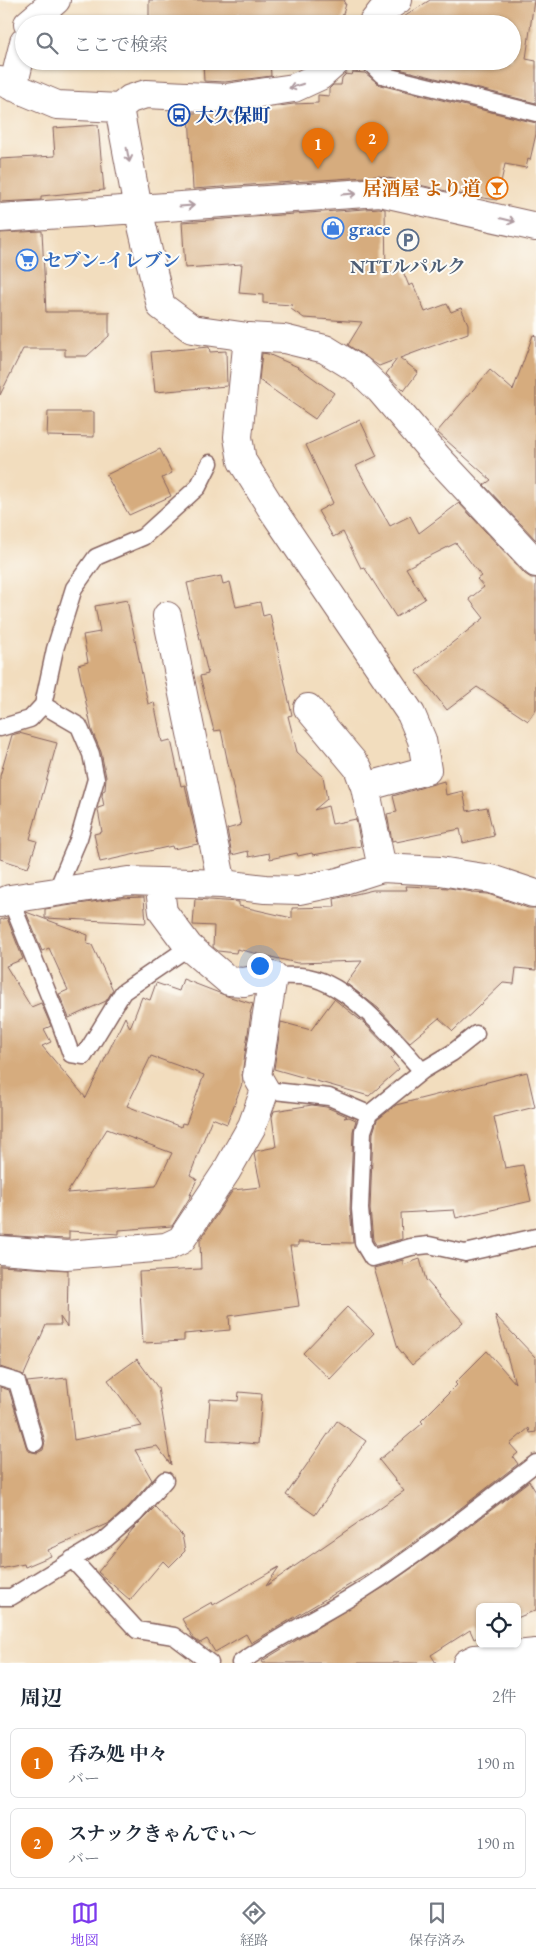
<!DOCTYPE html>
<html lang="ja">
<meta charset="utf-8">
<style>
:root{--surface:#fff;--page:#f6f6f7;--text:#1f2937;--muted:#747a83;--line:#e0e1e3;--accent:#7c3aed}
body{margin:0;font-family:"EB Garamond","Noto Serif JP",serif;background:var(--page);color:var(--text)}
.controls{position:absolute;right:15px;bottom:15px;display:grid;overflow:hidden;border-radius:8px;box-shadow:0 1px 4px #0004}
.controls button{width:45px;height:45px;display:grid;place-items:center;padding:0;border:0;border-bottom:1px solid var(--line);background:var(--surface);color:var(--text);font:25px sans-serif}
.you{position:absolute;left:259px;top:965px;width:18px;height:18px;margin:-12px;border:4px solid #fff;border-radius:50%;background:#1a73e8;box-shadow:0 0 0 8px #1a73e833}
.badge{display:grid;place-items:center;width:32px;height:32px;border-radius:50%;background:var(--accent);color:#fff;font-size:16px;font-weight:700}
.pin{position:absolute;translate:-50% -41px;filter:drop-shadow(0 1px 2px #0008)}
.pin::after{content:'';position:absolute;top:26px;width:18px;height:15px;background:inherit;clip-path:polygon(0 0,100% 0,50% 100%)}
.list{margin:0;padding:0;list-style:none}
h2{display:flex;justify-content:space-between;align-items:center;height:65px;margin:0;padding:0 20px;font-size:21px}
h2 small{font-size:16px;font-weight:400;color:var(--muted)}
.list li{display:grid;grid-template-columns:32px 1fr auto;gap:15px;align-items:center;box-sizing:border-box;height:70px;margin:0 10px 10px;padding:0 10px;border:1px solid var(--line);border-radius:8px}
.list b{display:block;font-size:19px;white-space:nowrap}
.list p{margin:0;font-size:16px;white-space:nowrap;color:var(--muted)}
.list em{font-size:16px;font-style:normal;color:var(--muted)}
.icon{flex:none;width:28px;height:28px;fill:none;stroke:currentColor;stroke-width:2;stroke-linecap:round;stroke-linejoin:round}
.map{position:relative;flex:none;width:536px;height:1663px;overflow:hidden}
.search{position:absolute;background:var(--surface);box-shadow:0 1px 4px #0004;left:15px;right:15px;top:15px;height:55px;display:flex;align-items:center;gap:12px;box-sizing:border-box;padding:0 18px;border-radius:28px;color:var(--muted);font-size:19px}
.sheet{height:225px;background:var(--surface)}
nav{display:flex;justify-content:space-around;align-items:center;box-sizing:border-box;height:70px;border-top:1px solid var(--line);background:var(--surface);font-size:14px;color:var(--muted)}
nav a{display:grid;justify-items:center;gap:2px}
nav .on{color:var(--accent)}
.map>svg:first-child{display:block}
.building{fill:#d6ac7e;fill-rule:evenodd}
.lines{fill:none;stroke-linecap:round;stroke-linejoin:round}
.service-casing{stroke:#85625e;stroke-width:19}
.minor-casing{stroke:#85625e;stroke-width:30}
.tertiary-casing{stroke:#85625e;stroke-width:30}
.service{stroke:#fff;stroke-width:16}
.minor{stroke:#fff;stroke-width:28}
.tertiary{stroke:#fff;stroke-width:28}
.oneway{stroke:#ae9aa0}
.labels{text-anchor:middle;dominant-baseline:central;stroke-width:4;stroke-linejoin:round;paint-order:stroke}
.transit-label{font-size:19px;font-weight:bold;fill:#164399;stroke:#fdfcf7;text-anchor:start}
.food-label{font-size:19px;font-weight:bold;fill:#c56008;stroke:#fdfcf7;text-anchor:end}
.shop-label{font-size:19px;font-weight:bold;fill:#366cbe;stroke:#fdfcf7;text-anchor:start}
.service-label{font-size:19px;font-weight:bold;fill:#4e5e75;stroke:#fdfcf7}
</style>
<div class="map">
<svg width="536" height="1663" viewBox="0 0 536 1663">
<rect width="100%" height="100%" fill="#fdfcf7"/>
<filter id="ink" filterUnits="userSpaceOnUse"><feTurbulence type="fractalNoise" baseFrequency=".02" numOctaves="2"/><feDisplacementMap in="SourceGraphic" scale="10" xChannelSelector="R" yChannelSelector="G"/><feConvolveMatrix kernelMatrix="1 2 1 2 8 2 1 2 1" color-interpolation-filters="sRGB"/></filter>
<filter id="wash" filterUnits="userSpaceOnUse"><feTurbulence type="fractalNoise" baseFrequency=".0096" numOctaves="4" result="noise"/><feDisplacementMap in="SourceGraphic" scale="20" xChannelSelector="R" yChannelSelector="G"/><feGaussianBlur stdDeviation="1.12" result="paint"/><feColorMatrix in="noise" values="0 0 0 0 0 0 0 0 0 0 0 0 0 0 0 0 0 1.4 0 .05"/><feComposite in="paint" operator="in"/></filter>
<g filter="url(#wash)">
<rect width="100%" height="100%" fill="#f2ddbe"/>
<g id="blocks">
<!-- building -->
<path class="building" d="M149,0H345L344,4H346L340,24H300L238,13L237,24H149Z
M430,0H534L526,59L536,61V103L387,66L384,61H512V24H393Z
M149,61H270L271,76L225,82L204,81L203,63Z
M353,72L365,73L380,85L536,123V134L530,160L528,159L526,168L505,164L497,200L464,195L379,176L193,189L189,113H228L294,104L318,103V95L329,96V89L333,85H341L342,78L346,74L352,75Z
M98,125L104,190L41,196V200L0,202V159L55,156L53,128Z
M379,208L385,209L386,275L402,269L409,286L413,284L425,312L447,304L451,312L461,308L468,324V333L400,358L418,372L404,391L386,374L397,359L379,366L348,345L362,322L304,318L291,309L292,305L263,303V295L239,293L242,264L185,268L182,222Z
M42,231L46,312H109V336L87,356H65V349H23L0,395V233Z
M533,335L536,336V540L484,485L491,480L437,432L490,370L513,390Z
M209,347L210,352L226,351L227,386L155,392L151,352Z
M262,353L268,354L298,367L334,393L315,419L259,380Z
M48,412H94V437L47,436Z
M360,420L377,456L356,466L390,526L410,516L419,533L459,503L525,574L531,578H536V709L528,721L477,687L447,710L416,671L484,618L469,599L484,587L477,579L481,576L456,543L406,568L425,599L396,617L364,567L361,568L343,532L333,537L318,511L333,503L306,445Z
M160,449L172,473L162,478L171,496L129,515L106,475Z
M221,576L223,584L230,582L236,607L260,602L263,616L270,614L292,715L288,716L297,752L323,776L327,799L314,810L328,806L332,824L356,819L361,846L313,855L312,853L298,856L297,853L270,859L269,853L249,857L248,851L232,855L227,829L241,825L221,730L214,731L200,676L208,674L187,583Z
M127,600L148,704L154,702L162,742L171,740L181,786L185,785L198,844L173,849L172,846L100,862L94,834L102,832L98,810V808L104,806L102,796L103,791L105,790L106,777L101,752L92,731L78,665L88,662L83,635L100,632L95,606Z
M19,733L57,743L30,839L37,841L28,868L0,859V776L12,735Z
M444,781L446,795L463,791L467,811L487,807L494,836L463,843L460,829L396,842V840L392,841L387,814L397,812L393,796Z
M406,886L450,888L472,892V893L488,894L528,908H536V970L516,968L514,984L503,983L453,1031L439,1018L410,1042L378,1008L346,983L362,961L297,963L237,949L236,953L218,951L213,947L214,926L193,925L195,899L239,902V906L292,918V908L335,907L334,899L373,890H407Z
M144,897L146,923L45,918V909L119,898Z
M26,912L88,935L87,944L92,945L113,990L106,1001L69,1018L59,994L68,990L49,948L42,951Z
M7,918L23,959L6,966L31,1007L41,1003L51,1026L44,1029L51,1042L42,1046L86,1098L125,1017L130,1028L142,997L150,1000L156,983L179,991L183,979L227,996L253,1004L250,1013H251L242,1074L243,1081L227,1124L212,1118L190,1175L197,1179L190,1195L192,1194L172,1226L119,1230V1234L69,1231V1239H66L0,1235V920ZM151,1056L204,1075L186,1124L182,1123L181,1127L127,1106ZM107,1129L172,1153L156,1186L67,1193Z
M334,999L364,1023L395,1055L391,1059L399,1069L369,1096L274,1069L281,1022L311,1030Z
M527,1072L535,1107L494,1117L505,1168L523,1165L531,1201L456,1218L454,1210L401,1213L402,1239L377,1246L373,1240L370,1209L373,1133L377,1120L396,1105Z
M312,1105L326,1107L347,1116L344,1118L349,1117L356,1120L353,1131L350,1209L353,1243L298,1242V1246H290L299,1306L229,1316L230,1330L184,1334V1341L143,1343L139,1272L201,1269L200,1240L233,1190L261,1187L254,1154L256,1151L276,1147L272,1117L274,1111Z
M420,1259L426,1280L463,1322L412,1365L398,1348L374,1268L403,1260V1265Z
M0,1266L68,1270L67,1327L60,1317L61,1325H46L24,1375L0,1367Z
M347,1307L374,1333L330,1379L303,1353Z
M495,1315L536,1358V1432L530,1433L529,1428L510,1444L518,1453L513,1457L518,1464L444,1521L378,1568L251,1643L246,1634L215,1652L207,1639L200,1643L193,1638L182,1619L212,1602L213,1605L279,1567L266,1586L404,1491L379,1460L423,1423L421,1421L457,1385L455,1383L487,1351L515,1383Z
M137,1359L158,1388L171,1465L157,1446L135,1450L152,1480L128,1507L110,1523L48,1550L51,1556L25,1567L24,1564L0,1569V1387L9,1390L26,1446L28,1451L37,1453L43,1450L45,1441L27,1382L67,1378L74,1440L142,1426L108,1380Z
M239,1392L262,1394L258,1444L207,1440L210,1399L238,1401Z
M337,1421L366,1441L315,1515L286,1495Z
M529,1481L536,1492V1610L517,1618V1607H480V1636L474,1639L470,1630L431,1655L436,1663H263L262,1661L389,1584L456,1537Z
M155,1507L182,1535L185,1551L169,1567L163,1561L130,1600L98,1572L133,1529Z"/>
</g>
</g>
<g filter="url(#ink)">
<use href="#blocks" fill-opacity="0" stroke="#85625e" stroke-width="1"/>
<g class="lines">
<!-- service casing -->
<g class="service-casing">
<path id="service" d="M368,61L382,75L536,113
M43,705L55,649L74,588L96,557L143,537L198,487L210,463
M0,728L30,719L43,705L79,726L91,754L96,779L79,838L56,892
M10,899L60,1023L71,1054L84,1056L123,992L189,947
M273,976C285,976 296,975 308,977C350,985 395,1040 422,1071
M265,1090L329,1097L369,1114L363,1131L360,1209L363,1243L372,1258L411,1247L429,1245L465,1253L536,1237
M369,1114L422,1071L452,1053L476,1034
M0,1377L17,1382L35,1443
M72,1559L137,1630L174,1636L210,1663
M0,1597H11L106,1539L135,1514L165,1480
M240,1663C279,1636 321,1616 361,1591C422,1552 479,1507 536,1463"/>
</g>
<!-- minor casing -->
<g class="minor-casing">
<path id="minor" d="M28,24L56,0
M372,24L382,11L398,0
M0,81L57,105L119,108L130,99L146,94L226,98L294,88L320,76L337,61
M13,87L24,42
M119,108L138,209L380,192L536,227
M248,337L238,437L242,461L272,509L411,714L422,740L427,770L365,787
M167,616L222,884
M308,708L358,768L365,787L382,868
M0,903L10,899L128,881L222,884L265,889L299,890L338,882L382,868L440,871L471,876L491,879L533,893
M0,1250L66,1255L166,1247L181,1240L226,1172L252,1126L265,1090L257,1076L273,976L244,982L229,981L189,947L163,912L159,882
M467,1663L475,1659L536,1653"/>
</g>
<!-- tertiary casing -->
<g class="tertiary-casing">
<path id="tertiary" d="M0,218L138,209L161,306L192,329L248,337L284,339L325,349L359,370L380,390L438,458L536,563"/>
</g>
<!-- service -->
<use href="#service" class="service"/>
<!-- minor -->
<use href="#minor" class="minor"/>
<!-- tertiary -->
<use href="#tertiary" class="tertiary"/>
</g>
<!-- one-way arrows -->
<defs><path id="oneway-shaft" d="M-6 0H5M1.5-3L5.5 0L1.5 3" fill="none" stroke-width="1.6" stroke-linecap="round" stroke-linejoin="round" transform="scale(1.25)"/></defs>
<g class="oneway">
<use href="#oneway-shaft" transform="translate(296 86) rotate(162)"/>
<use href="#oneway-shaft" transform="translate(128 155) rotate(79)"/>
<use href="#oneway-shaft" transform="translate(349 194) rotate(-4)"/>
<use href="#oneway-shaft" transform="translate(187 206) rotate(-4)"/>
<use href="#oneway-shaft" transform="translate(508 220) rotate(13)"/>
</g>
</g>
<!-- icons -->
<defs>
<g id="bus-ring" transform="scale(1.125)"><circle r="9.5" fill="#fdfcf7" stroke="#1a4fb4" stroke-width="1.5"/><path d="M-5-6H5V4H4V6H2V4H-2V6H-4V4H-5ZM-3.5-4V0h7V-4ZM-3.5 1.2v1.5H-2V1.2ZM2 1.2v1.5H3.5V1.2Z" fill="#1a4fb4"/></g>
<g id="bar-ring" transform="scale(1.125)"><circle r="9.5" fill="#fdfcf7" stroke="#e8710a" stroke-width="1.5"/><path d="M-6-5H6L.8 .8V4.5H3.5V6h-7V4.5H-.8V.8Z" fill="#e8710a"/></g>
<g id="shop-ring" transform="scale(1.125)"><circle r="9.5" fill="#fdfcf7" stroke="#3f7fe0" stroke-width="1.5"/><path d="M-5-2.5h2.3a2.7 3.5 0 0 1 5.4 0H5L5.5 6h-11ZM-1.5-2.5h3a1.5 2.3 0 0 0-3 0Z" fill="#3f7fe0"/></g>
<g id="parking-ring" transform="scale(1.125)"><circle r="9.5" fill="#fdfcf7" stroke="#5c6f8a" stroke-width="1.5"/><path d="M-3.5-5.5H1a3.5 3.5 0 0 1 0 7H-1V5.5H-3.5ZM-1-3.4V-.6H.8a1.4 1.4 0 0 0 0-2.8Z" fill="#5c6f8a"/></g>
<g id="supermarket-ring" transform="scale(1.125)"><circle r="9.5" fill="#fdfcf7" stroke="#3f7fe0" stroke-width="1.5"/><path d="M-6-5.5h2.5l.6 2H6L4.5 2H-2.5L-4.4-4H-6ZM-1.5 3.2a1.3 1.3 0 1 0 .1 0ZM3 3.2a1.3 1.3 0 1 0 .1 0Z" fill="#3f7fe0"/></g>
</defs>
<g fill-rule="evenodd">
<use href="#bus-ring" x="179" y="115"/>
<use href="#bar-ring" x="497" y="188"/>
<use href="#shop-ring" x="333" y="228"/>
<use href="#parking-ring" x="408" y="240"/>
<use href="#supermarket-ring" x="27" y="260"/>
</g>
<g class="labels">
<!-- transit labels -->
<g class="transit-label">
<text x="195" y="115">大久保町</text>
</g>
<!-- food labels -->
<g class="food-label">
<text x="481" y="188">居酒屋 より道</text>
</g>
<!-- shop labels -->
<g class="shop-label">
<text x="349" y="228">grace</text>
<text x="43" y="260">セブン-イレブン</text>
</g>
<!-- service labels -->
<g class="service-label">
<text x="408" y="266">NTTルパルク</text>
</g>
</g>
</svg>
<div class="controls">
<button><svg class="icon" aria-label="locate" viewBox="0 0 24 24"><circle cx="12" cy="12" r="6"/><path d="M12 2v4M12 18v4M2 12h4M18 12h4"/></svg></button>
</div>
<div class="you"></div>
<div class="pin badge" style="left:318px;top:169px;background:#e8710a">1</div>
<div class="pin badge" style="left:372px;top:163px;background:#e8710a">2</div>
<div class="search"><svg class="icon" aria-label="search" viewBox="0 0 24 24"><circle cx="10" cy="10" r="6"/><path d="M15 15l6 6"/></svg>ここで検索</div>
</div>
<section class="sheet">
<h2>周辺<small>2件</small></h2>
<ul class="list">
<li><span class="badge" style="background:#e8710a">1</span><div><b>呑み処 中々</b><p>バー</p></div><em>190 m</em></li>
<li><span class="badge" style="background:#e8710a">2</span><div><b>スナックきゃんでぃ〜</b><p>バー</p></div><em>190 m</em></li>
</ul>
</section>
<nav>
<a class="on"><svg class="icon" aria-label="map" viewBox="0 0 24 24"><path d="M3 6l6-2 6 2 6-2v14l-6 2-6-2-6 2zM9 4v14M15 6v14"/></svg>地図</a>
<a><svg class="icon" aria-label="directions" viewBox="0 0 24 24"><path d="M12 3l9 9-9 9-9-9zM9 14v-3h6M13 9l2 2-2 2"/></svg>経路</a>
<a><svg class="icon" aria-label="saved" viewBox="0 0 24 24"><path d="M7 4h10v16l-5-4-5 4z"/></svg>保存済み</a>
</nav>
